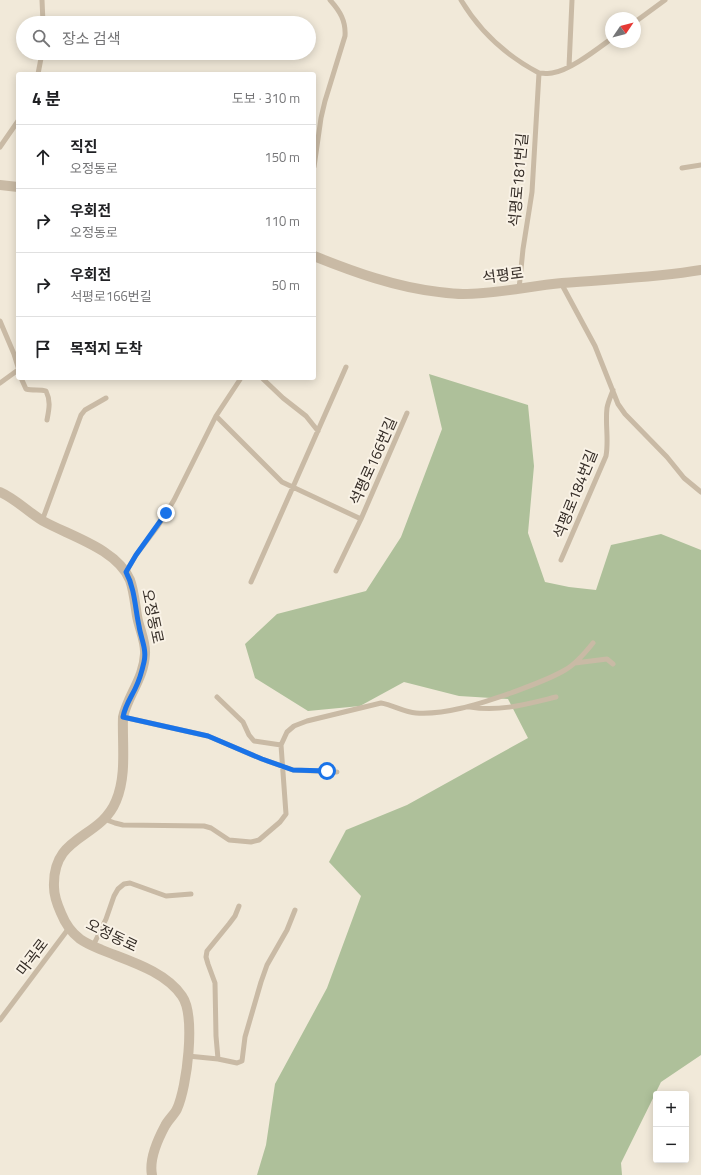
<!DOCTYPE html>
<html lang="ko">
<meta charset="utf-8">
<style>
:root{--surface:#fff;--page:#f2f2f2;--text:#202124;--muted:#757577;--line:#e0e0e0}
body{margin:0;font-family:"Titillium Web","Noto Sans KR",sans-serif;background:var(--page);color:var(--text)}
.controls{position:absolute;right:12px;bottom:12px;display:grid;overflow:hidden;border-radius:4px;box-shadow:0 2px 10px #0003}
.controls button{width:36px;height:36px;display:grid;place-items:center;padding:0;border:0;border-bottom:1px solid var(--line);background:var(--surface);color:var(--text);font:20px sans-serif}
.compass{position:absolute;left:605px;top:12px;width:36px;height:36px;border-radius:50%;background:var(--surface);box-shadow:0 2px 10px #0003;rotate:55deg}
.stop{position:absolute;width:12px;height:12px;margin:-9px;border:3px solid #1a73e8;border-radius:50%;background:#fff}
.stop.end{background:#1a73e8;border-color:#fff;box-shadow:0 1px 4px #0008}
.list{margin:0;padding:0;list-style:none}
h2{display:flex;justify-content:space-between;align-items:center;height:52px;margin:0;padding:0 16px;font-size:17px}
h2 small{font-size:13px;font-weight:400;color:var(--muted)}
.list li{display:grid;grid-template-columns:26px 1fr auto;gap:12px;align-items:center;box-sizing:border-box;height:64px;padding:0 16px;border-top:1px solid var(--line)}
.list b{display:block;font-size:15px;white-space:nowrap}
.list p{margin:0;font-size:13px;white-space:nowrap;color:var(--muted)}
.list em{font-size:13px;font-style:normal;color:var(--muted)}
.icon{flex:none;width:22px;height:22px;fill:none;stroke:currentColor;stroke-width:2;stroke-linecap:round;stroke-linejoin:round}
.map{position:relative;flex:none;width:701px;height:1175px;overflow:hidden}
.search{position:absolute;background:var(--surface);box-shadow:0 2px 10px #0003;left:16px;top:16px;width:300px;height:44px;display:flex;align-items:center;gap:10px;box-sizing:border-box;padding:0 14px;border-radius:22px;color:var(--muted);font-size:15px}
.panel{position:absolute;background:var(--surface);box-shadow:0 2px 10px #0003;left:16px;top:72px;width:300px;height:308px;border-radius:4px}
.map>svg:first-child{display:block}
.green{fill:#aec09a}
.lines{fill:none;stroke-linecap:round;stroke-linejoin:round}
.service{stroke:#c9baa5;stroke-width:5}
.minor{stroke:#c9baa5;stroke-width:10}
.tertiary{stroke:#c9baa5;stroke-width:10}
.route{stroke:#1a73e8;stroke-width:5}
.labels{text-anchor:middle;dominant-baseline:central;stroke-width:4;stroke-linejoin:round;paint-order:stroke}
.street-label{font-size:15px;fill:#352d27;stroke:#f9f2e6}
</style>
<div class="map">
<svg width="701" height="1175" viewBox="0 0 701 1175">
<rect width="100%" height="100%" fill="#f1e9d9"/>
<!-- green -->
<path class="green" d="M429,374L528,405L534,466L528,533L545,582L569,587L596,590L611,545L661,534L701,550V1055L661,1082L621,1163L622,1175H257L266,1145L275,1084L327,988L361,896L329,862L346,830L407,805L528,738L508,699L459,696L404,682L360,706L308,711L255,678L245,644L277,614L366,591L401,537L442,429Z"/>
<g class="lines">
<!-- service -->
<path class="service" d="M42,0L43,23
M461,0C480,32 507,56 539,73
M635,22L665,0
M569,67L572,0
M38,74L42,53
M0,147L18,121
M314,167L321,118L325,101L345,36C346,21 340,11 330,0
M682,168L701,165
M561,283L595,346L618,404L625,414L667,457L684,478L701,492
M519,289L523,249L532,192L539,73C543,73 548,74 552,73C569,71 596,50 611,39
M0,321L14,354L18,367
M21,378L26,389C33,391 40,389 46,391C51,401 49,409 47,420
M262,378L283,398L306,416L318,431
M0,383L18,370
M216,416L282,482L361,519L336,571
M361,519L407,413
M42,521L81,415L85,410L106,398
M561,560L606,456C609,440 605,424 607,408C608,402 611,396 613,390
M126,572L136,555L158,526L174,500L216,416L241,378
M251,582L346,367
M575,663L607,659L613,664
M217,697L243,722L249,735L254,741L281,745
M470,707C500,712 527,704 556,697
M123,717L208,736L262,759L293,770L337,772
M104,819L115,823L123,825L204,826L211,828L229,840L251,842L259,840L280,822L286,814L281,745L287,732L294,726L307,721L381,703C393,705 404,712 416,713C448,715 481,703 511,693C529,686 548,680 565,670C576,664 585,653 593,643
M93,946L106,919L114,896L118,889L124,884L130,883L166,896L191,894
M0,1020L69,928
M188,1056L218,1059L216,1036L215,983L208,964L206,957L207,951L229,924L235,916L239,906
M218,1059L237,1063L242,1061L245,1037L261,982L267,965L287,930L295,910"/>
<!-- minor -->
<path class="minor" d="M0,492C16,499 28,512 43,521C70,536 117,549 130,580C134,591 135,604 137,616C139,628 146,642 145,654C144,678 128,695 123,717C122,745 127,775 116,801C100,840 52,834 54,887C54,896 57,904 61,913C65,923 72,933 80,939C87,944 95,947 102,950C129,961 165,971 182,996C196,1016 187,1087 177,1109C174,1115 168,1120 165,1126C158,1139 149,1160 152,1175"/>
<!-- tertiary -->
<path class="tertiary" d="M0,185L18,187
M314,256C354,272 395,287 439,292C447,293 455,294 463,294C496,294 529,286 562,283C608,279 655,278 701,270"/>
</g>
<g class="lines">
<!-- route -->
<path class="route" d="M166,513L136,555L126,572C135,589 135,608 139,626C141,639 147,649 144,662C142,671 139,681 135,689C130,699 125,706 123,717L208,736L262,759L293,770L327,771"/>
</g>
<g class="labels">
<!-- street labels -->
<g class="street-label">
<text transform="translate(518 180) rotate(-85)">석평로181번길</text>
<text transform="translate(503 275) rotate(-7)">석평로</text>
<text transform="translate(373 461) rotate(-66)">석평로166번길</text>
<text transform="translate(575 494) rotate(-68)">석평로184번길</text>
<text transform="translate(153 616) rotate(78)">오정동로</text>
<text transform="translate(112 935) rotate(26)">오정동로</text>
<text transform="translate(32 957) rotate(-53)">마곡로</text>
</g>
</g>
</svg>
<div class="controls">
<button>+</button>
<button>−</button>
</div>
<svg class="compass" viewBox="-18 -18 36 36"><path d="M0-13l5 13h-10z" fill="#e53935"/><path d="M0 13l5-13h-10z" fill="#757577"/></svg>
<div class="stop" style="left:327px;top:771px"></div>
<div class="stop end" style="left:166px;top:513px"></div>
<div class="search"><svg class="icon" aria-label="search" viewBox="0 0 24 24"><circle cx="10" cy="10" r="6"/><path d="M15 15l6 6"/></svg>장소 검색</div>
<section class="panel">
<h2>4 분<small>도보 · 310 m</small></h2>
<ul class="list">
<li><svg class="icon" aria-label="ahead" viewBox="0 0 24 24"><path d="M12 20V5M6 11l6-6 6 6"/></svg><div><b>직진</b><p>오정동로</p></div><em>150 m</em></li>
<li><svg class="icon" aria-label="right" viewBox="0 0 24 24"><path d="M7 20v-9h11M14 6l5 5-5 5"/></svg><div><b>우회전</b><p>오정동로</p></div><em>110 m</em></li>
<li><svg class="icon" aria-label="right" viewBox="0 0 24 24"><path d="M7 20v-9h11M14 6l5 5-5 5"/></svg><div><b>우회전</b><p>석평로166번길</p></div><em>50 m</em></li>
<li><svg class="icon" aria-label="arrive" viewBox="0 0 24 24"><path d="M6 21V4h12l-3 4 3 4H6"/></svg><div><b>목적지 도착</b></div></li>
</ul>
</section>
</div>
